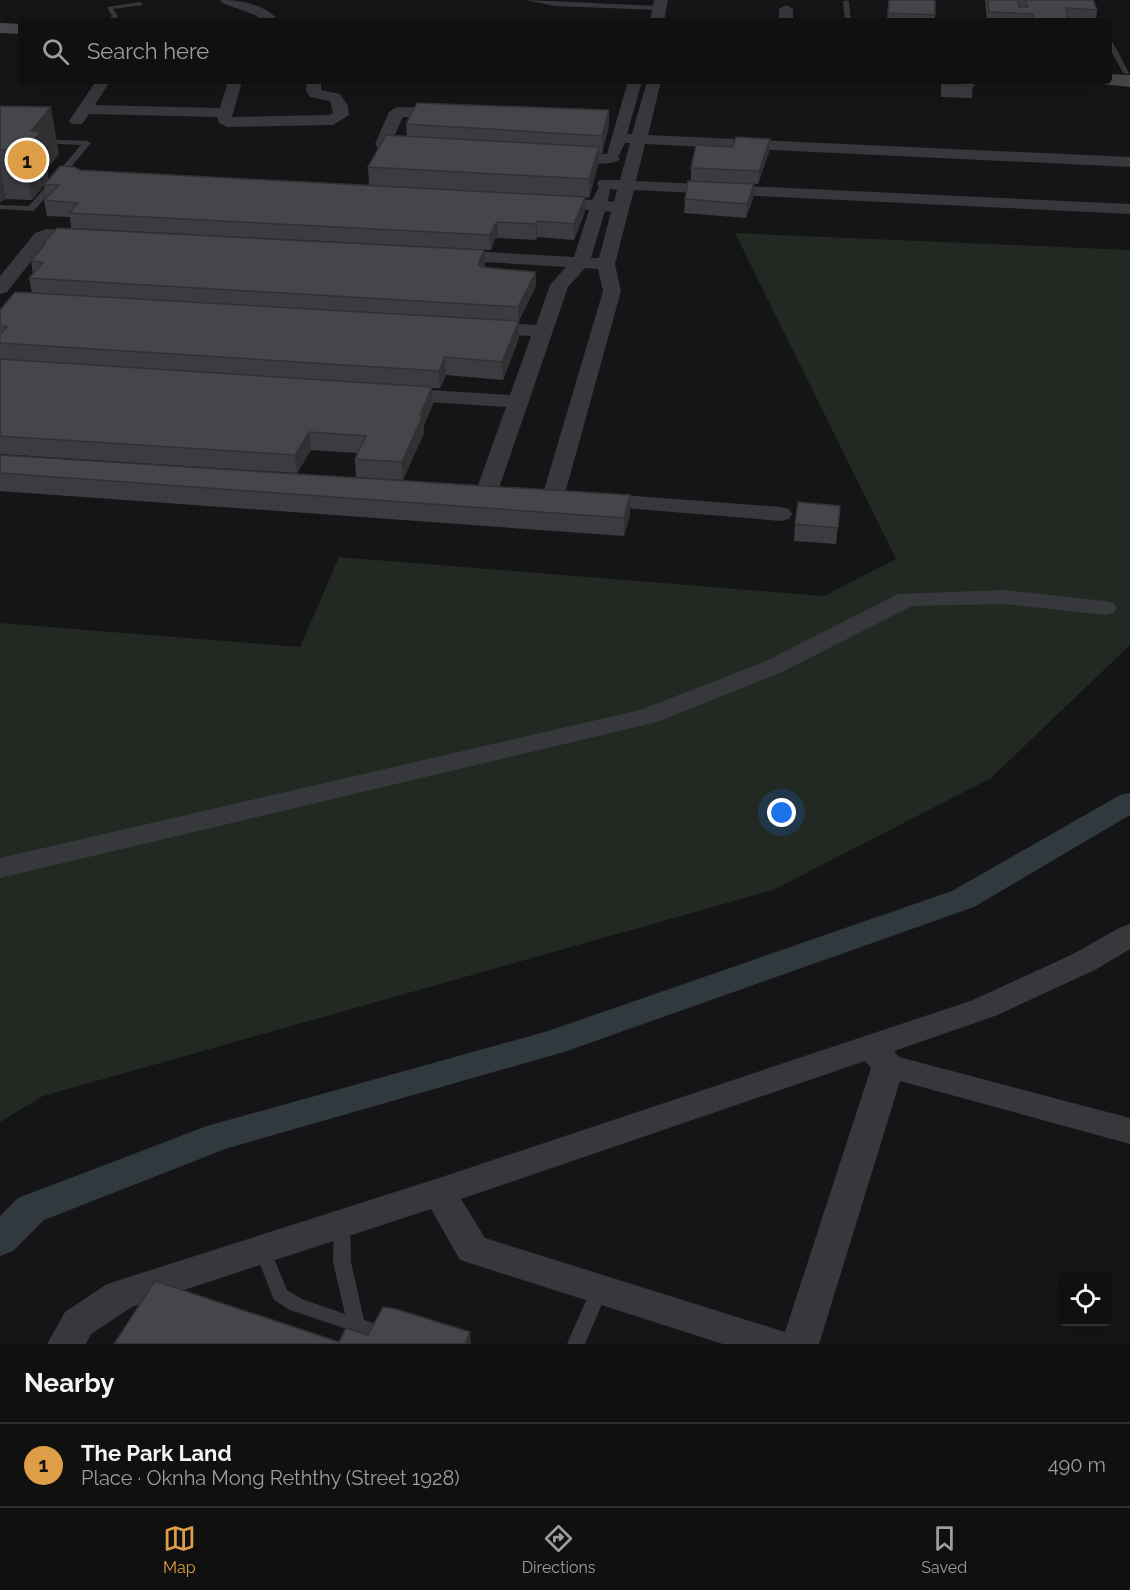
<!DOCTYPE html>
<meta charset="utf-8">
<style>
:root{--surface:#101011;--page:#1e1e1f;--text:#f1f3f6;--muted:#9c9d9f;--line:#303031;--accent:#dd9e47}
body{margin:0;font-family:Raleway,sans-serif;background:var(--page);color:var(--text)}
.controls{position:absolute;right:18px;bottom:18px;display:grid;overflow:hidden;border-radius:6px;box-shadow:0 6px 24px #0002}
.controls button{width:54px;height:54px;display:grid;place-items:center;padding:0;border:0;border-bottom:2px solid var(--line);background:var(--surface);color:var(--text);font:30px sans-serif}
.you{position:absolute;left:782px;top:813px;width:21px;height:21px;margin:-15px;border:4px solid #fff;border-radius:50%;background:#1a73e8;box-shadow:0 0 0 9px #1a73e833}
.badge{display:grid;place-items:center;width:39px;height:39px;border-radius:50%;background:var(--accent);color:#111;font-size:20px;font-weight:700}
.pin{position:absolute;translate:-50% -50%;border:3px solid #fff;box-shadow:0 2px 6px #0006}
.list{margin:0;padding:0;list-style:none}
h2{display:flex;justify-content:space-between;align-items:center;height:78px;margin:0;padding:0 24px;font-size:26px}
h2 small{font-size:20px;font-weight:400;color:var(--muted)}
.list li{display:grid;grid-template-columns:39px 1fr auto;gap:18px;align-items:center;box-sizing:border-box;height:84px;padding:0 24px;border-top:2px solid var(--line)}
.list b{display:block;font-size:22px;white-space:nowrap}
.list p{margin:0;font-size:20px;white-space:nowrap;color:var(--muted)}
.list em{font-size:20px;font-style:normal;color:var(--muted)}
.icon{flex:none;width:33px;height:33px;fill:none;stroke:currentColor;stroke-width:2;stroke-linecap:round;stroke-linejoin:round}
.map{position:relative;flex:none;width:1130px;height:1344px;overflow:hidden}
.search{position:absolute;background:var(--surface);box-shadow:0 6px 24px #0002;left:18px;right:18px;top:18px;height:66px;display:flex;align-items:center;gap:15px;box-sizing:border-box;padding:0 21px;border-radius:6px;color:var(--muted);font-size:22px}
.sheet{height:162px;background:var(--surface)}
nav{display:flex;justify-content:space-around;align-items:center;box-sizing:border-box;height:84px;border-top:2px solid var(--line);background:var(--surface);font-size:16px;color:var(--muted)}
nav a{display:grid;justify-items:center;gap:3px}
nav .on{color:var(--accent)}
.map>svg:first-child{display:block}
.green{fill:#222822}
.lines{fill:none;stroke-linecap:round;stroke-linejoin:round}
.canal{fill:#30393e;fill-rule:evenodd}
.lane{fill:#37383b;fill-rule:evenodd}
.street{fill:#37383b;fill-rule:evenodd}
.secondary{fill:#45474b;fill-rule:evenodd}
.wall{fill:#3a3c3f}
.shaded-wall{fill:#303133}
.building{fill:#444649;stroke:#303133;stroke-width:1.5}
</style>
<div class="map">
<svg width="1130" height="1344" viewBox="0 0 1130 1344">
<rect width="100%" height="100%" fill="#151517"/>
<!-- green -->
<path class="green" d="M735,233L1130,250V645L991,778L773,890L43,1096L0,1122V623L300,647L339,557L824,596L896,559Z"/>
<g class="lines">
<!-- canal -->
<path class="canal" d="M1130,793V815L974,907L567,1051L228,1148L44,1220L13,1251L0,1256V1216L18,1198L207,1126L548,1031L952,891L1120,795Z"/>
<!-- lane -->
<path class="lane" d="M525,0L659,6L662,8L659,10L555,6Z
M846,0L849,2L851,21H845L843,2Z
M140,2L142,3V5L113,9L118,16L114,21H107L112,16L107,7Z
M1109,39L1112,41L1129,73L1128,74L1123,73L1109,47Z
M37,139L87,141L91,143L34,211L0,209V205L29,206L81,145L40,143H37Z
M342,1217L348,1219L350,1224L351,1262L364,1320L420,1339L423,1344H391L290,1310L274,1300L254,1249L256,1244L262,1242L268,1244L287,1290L302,1299L345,1314L333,1262L334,1224L336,1219Z
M599,1283L605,1285L608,1290L585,1344H567L593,1285Z"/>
<!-- street -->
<path class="street" d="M220,0C241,0 265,4 279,21H263L255,15L222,3Z
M654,0H668L664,21H650Z
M786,5L793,9V21H779V9Z
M96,81H110L95,105L220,108L228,81H242L232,117L330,115L333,113L330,101L310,97L306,90L307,81H321V90L340,94L348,106L349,115L333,125L227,127L219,123L217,117L89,114L82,124H72L69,121Z
M628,81H642L627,134H632L647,81H661L648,135L1130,157V167L645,144L636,181L1130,204V214L634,190L615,264L621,291L564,497L561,502L553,504L545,502L542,497L603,291L598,269L585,268L568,287L497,494L494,499L486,501L478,499L475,494L506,407L397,400L390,398L387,394L390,390L397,388L510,395L531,336L485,334L478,332L475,328L478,324L485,322L536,325L550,285L566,267L451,260L445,259L442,255L445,251L451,250L574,257L589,210L550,208L544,207L542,203L544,199L550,198L592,200L599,187L597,184L599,180H620L630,143H625L618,157L620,159C614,167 562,165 556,157L564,152L607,154ZM610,189L617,190L614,202L608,201ZM605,211L611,212L599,258H591Z
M397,107L446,108L454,113L446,118L403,117L391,143L411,146L413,149L405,154L379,150L375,144L389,112Z
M47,229L91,232L94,236L91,240L47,241L7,292L0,294V276L35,233Z
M596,493L781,507L789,509L792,514L789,519L781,521L588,505L585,500L588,495Z
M1004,590L1105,601L1114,603L1117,608L1114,613L1105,615L1004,604L912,606L782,672L657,722L0,878V858L640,710L764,662L898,594Z
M1130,924V949L1095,970L995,1016L894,1051L899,1057L1130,1118V1144L900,1081L819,1344H723L460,1260L431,1209L132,1307L91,1334L86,1344H47L65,1312L107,1284L439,1178L973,1000L1073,954L1119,928ZM865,1061L871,1068L785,1332L485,1238L461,1199Z"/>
<!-- secondary -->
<path class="secondary" d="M0,23L21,24V34L0,33Z
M1109,74L1130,75V87L1102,84L1100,81H1109Z"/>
</g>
<!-- wall -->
<path class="wall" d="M889,0L935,15V21H887Z
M985,0H1093L1097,10L1096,21H987Z
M941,81H973L972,98L941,97Z
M0,106L59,154L47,169L48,179L80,170L369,185L368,167L407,137L406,124L609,126L602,153H599L598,166L589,198L585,197V212L574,240L537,237L536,240L498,238L495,239L491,250L71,228L70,217L47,216L44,200L46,199L44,185L32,200L6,199L0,202Z
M770,139L769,152L758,184L691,181V168L733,147Z
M754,184L753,198L746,218L684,213L685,199Z
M43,244L485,265L484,267L536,272V286L519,321V338L503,380L446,375L440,388H432L433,404L424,425V433L403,480L356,477L355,459L357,453L311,450L297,473L0,454V310L32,293L29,278L33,274L31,261L43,246Z
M0,455L630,514L624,536L0,491Z
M840,506L836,544L794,541L795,524Z"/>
<!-- shaded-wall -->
<path class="shaded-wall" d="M51,107L59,154L47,169L48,180L32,200L23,151L31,131Z
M609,110V126L602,153V136Z
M770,139L769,152L758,184L759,171Z
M599,147L598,166L589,198V179Z
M0,163L6,199L0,202Z
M754,184L753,198L746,218L747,204Z
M585,197V212L574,240V224Z
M537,221V237L536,240V224Z
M498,222V238L495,239L491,250L490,235L495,224Z
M484,250L485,265L482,272L478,265Z
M536,272V286L518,322V307Z
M519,321V338L503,380L502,362Z
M445,357L446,375L440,388L439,371Z
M432,387L433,404L424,425V433L403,480L402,462L420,415Z
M309,432L311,450L297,473L295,455Z
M630,495V514L624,536V518Z
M470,1332L471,1344H465Z"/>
<!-- building -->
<path class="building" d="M889,0H935V15L888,13Z
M988,0H1018L1019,7H1028L1025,0H1093L1097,10L1066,8L1068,21H1034L1033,14L989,12Z
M942,81H973L974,86L942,84Z
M417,103L609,110L602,136L406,124Z
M0,106L51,107L31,131L41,132L23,151L0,150Z
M386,135L599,147L589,179L368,167Z
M736,137L770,139L759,171L691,168L696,145L733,147Z
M60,166L74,167L80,170L585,197L574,224L537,221L536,224L498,222L495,224L490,235L69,213L78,203L44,200L59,185H44Z
M688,181L754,184L747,204L685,199Z
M57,228L484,250L478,265H482L481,267L536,272L518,307L29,278L43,262L31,261L45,244H43Z
M15,292L519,321L502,362L445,357L439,371L0,343V334L7,327L0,326V310Z
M0,359L432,387L420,415H423L402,462L355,459L366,436L309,432L295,455L0,436Z
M0,455L630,495L624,518L0,473Z
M798,502L840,506L838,528L795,524Z
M155,1281L339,1342L346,1328L368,1335L383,1307L396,1309L470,1332L465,1344H114Z"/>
</svg>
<div class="controls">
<button><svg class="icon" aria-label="locate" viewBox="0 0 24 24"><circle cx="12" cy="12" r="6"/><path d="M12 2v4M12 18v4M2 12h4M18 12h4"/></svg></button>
</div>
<div class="you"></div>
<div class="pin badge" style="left:27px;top:160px">1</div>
<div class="search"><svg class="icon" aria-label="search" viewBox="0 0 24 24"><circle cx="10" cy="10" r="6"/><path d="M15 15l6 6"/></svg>Search here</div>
</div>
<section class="sheet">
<h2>Nearby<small></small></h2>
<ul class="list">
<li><span class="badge">1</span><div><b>The Park Land</b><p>Place · Oknha Mong Reththy (Street 1928)</p></div><em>490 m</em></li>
</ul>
</section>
<nav>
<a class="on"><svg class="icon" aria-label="map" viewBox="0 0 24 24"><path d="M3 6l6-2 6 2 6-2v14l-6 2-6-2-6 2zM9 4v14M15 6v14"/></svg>Map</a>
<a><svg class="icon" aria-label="directions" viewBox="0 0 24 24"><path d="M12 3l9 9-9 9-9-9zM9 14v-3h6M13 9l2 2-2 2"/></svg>Directions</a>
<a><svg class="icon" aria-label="saved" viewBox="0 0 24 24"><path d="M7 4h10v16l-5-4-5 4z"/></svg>Saved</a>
</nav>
